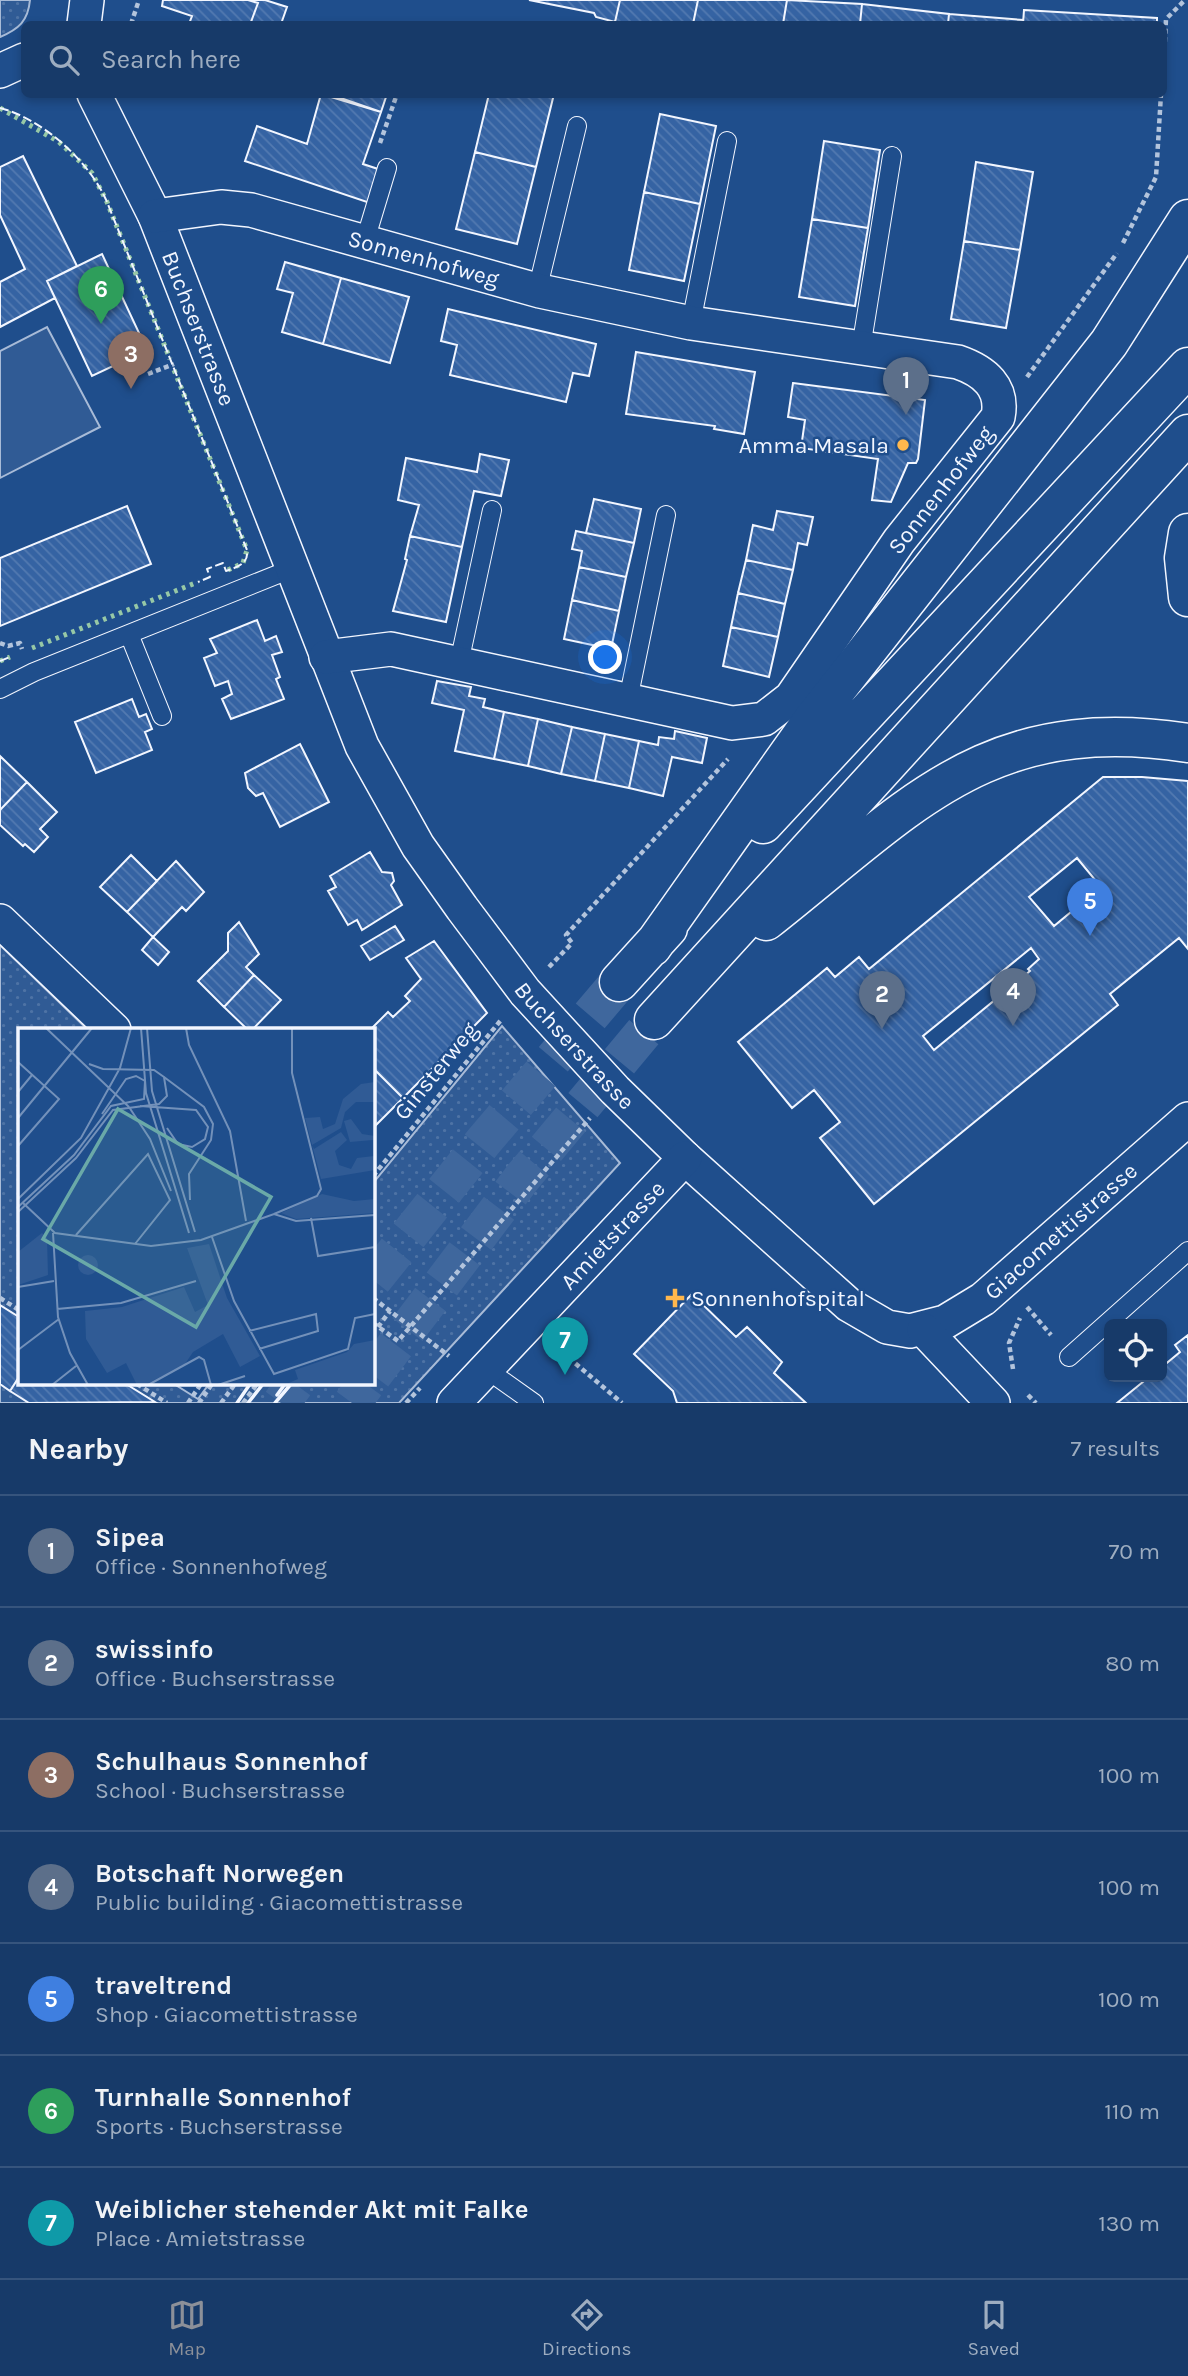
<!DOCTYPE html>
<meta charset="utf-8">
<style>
:root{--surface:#173a69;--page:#20416f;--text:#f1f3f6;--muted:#9eadc0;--line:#36547d;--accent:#8c9099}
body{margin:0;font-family:Karla,sans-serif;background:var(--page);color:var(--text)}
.controls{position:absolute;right:21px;bottom:21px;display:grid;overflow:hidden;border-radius:10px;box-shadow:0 4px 10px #0003}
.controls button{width:63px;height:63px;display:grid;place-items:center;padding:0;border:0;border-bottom:2px solid var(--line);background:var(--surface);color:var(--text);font:35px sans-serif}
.you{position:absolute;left:606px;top:658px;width:24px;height:24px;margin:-18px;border:5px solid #fff;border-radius:50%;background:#1a73e8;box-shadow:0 0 0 10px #1a73e833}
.badge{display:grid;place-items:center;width:46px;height:46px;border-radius:50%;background:var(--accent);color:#fff;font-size:23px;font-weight:700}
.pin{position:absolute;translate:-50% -58px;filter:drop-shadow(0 2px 4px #0008)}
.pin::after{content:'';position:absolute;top:37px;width:24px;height:21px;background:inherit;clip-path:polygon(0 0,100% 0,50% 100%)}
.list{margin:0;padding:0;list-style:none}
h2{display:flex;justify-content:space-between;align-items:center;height:91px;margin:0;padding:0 28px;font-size:30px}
h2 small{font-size:23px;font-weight:400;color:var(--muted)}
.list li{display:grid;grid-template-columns:46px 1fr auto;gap:21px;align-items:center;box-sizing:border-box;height:112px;padding:0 28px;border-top:2px solid var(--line)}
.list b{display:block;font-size:26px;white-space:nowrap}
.list p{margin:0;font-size:23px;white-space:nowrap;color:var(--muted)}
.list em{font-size:23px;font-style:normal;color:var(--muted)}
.icon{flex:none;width:38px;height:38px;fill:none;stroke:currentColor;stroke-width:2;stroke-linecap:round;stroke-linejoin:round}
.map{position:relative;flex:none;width:1188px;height:1403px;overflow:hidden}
.search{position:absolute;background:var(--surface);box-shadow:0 4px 10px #0003;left:21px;right:21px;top:21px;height:77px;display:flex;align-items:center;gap:18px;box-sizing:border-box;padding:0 24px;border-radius:10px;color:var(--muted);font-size:26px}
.sheet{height:875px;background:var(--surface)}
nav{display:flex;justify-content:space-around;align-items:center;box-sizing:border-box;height:98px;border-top:2px solid var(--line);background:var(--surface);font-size:19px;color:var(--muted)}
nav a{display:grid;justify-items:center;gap:4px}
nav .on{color:var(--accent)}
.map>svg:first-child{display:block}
.built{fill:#305b95;stroke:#a8bbd7;stroke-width:2}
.park{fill:url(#park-dots);stroke:#a8bbd7;stroke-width:2}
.building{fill:url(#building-back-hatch);stroke:#f2f6ff;stroke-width:2;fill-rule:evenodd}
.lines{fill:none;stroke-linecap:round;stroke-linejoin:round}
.motorway-tunnel{stroke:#3f679d;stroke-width:38;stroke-dasharray:38 19;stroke-linecap:butt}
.service-casing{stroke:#f2f6ff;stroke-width:20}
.minor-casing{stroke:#f2f6ff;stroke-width:36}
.motorway-casing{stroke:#f2f6ff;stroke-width:41}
.path{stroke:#b3c4dc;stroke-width:4.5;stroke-dasharray:5 3.5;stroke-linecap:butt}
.service{stroke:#1f4e8c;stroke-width:18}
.minor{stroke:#1f4e8c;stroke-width:33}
.motorway{stroke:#1f4e8c;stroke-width:38}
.hedge{stroke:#97c8a6;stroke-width:5;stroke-dasharray:3.5 5;stroke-linecap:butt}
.fence{stroke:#f2f6ff;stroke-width:2;stroke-dasharray:9 3.5;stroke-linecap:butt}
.wall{stroke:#f2f6ff;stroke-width:3.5}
.poi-dot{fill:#ffb74d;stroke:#1f4e8c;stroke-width:2.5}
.labels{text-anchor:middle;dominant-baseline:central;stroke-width:5;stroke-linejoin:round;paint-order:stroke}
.street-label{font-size:23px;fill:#f2f6ff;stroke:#1f4e8c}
.poi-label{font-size:23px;fill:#f2f6ff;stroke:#1f4e8c;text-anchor:end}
.inset-road{fill:none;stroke:#7391ba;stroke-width:2}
.view{fill:#6aa9a8;fill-opacity:0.15;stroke:#6aa9a8;stroke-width:3.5}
.inset-edge{fill:none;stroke:#f2f6ff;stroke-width:3.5}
</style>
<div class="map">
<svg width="1188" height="1403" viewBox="0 0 1188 1403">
<defs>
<pattern id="park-dots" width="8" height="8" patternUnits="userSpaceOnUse" patternTransform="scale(1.75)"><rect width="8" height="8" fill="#305b95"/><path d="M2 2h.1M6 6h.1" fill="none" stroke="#4e73a5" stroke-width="1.8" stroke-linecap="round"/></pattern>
<pattern id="building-back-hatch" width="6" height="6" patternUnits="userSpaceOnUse" patternTransform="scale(1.75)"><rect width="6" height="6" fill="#3563a3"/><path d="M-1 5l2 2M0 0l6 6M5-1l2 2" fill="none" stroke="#537ab1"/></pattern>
</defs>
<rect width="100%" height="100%" fill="#1f4e8c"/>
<!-- built -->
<path class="built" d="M47,327L100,427L0,478V351Z"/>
<!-- park -->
<path class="park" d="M0,0H30C28,21 19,29 0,37Z
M0,945L88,1030H19V1384H174L198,1399L209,1384H373V1183L502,1026L620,1163L399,1403H0Z"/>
<!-- building -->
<path class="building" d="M163,0H248L258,3L251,22L256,24H189L192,16L162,6Z
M248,0H265L287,7L281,24L251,22L258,3Z
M529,0H620L615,22L596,17L594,13Z
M620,0H698L693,24L615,22Z
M698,0H787L783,24H693Z
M787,0L862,4L860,24H783Z
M862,4L949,14L948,24H860Z
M1024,10L1157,18V24H1023Z
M949,14L1023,20V24H948Z
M321,94L381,112L363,164L381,170L370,203L245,161L257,126L307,144Z
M329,94H387L381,112Z
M489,94H554L536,167L475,152Z
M660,114L716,126L700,204L644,192Z
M824,141L880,150L868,228L812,219Z
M475,152L536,167L517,244L456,229Z
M23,156L77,266L47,281L55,298L0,327V282L25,269L0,215V167Z
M976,162L1033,172L1020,250L964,241Z
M644,192L700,204L684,281L629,270Z
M812,219L868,228L855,306L799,297Z
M964,241L1020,250L1006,328L951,319Z
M102,254L147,350L92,376L47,281Z
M285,262L341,278L323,344L282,332L293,293L277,289Z
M341,278L409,297L390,363L323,344Z
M448,309L596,344L589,376L573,373L566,402L450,375L457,345L441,341Z
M636,352L755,372L744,434L714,429L715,426L626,414Z
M793,383L925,400L918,459L916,463H908L891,502L872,500L878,459L801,448L805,420L788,417Z
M480,454L509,460L501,496L474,491L462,547L410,536L419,505L398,500L406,458L477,472Z
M594,499L641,509L634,543L586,533Z
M127,506L151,564L0,626V558Z
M777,511L813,517L807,545L798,543L793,570L746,560L753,525L773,530Z
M576,531L634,543L626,577L579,567L582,551L572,549Z
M410,536L462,547L446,622L393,611L407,560L405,559Z
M746,560L793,570L785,604L738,593Z
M579,567L626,577L619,611L572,600Z
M738,593L785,604L778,637L731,627Z
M572,600L619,611L611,649L564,639Z
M257,620L265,641L276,636L282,652L272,655L280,677L276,679L284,699L231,719L222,699L232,694L228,681L215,686L204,658L217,653L210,639Z
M731,627L778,637L769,677L723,666Z
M437,681L471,687L469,696L485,699L483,707L504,712L494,759L455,751L464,710L432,703Z
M132,699L139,717L146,714L152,729L145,732L152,750L96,773L75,722Z
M504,712L538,719L528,766L494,759Z
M538,719L572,727L561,774L528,766Z
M572,727L605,734L595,781L561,774Z
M675,731L707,738L702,763L672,757L663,796L629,788L639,741L658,745L659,737L674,739Z
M605,734L639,741L629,788L595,781Z
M300,744L329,802L280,827L263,793L256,796L248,788L245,773Z
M0,756L27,782L0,810Z
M1103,777H1142L1188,781V949L1179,938L1110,994L1118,1005L874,1204L820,1138L840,1122L814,1090L792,1108L738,1042L827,968L835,977L859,957L869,969ZM1077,858L1101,887L1054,926L1029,897ZM1031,948L1039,959L1028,969L1030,971L934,1050L923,1036Z
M27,782L57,812L40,829L48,837L34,852L25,844L23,846L0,825V810Z
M370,852L382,872L392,873L394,881L391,885L402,905L362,930L357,920L348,925L328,891L336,887L330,876Z
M131,855L157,881L127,912L100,887Z
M176,861L204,892L186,911L182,907L153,937L169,952L158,965L142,950L153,937L127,912Z
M239,922L259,954L246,967L254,975L224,1007L198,981L228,951V933Z
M395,926L404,940L370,960L361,946Z
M434,941L487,1013L403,1098L373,1068L375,1035L370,1030L388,1012L393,1017L410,1001L405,996L421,979L406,958Z
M254,975L281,1000L252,1030H248L224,1007Z
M373,1068L403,1098L373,1128Z
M692,1294L736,1337L747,1327L782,1362L774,1373L806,1403H677L673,1391L634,1354Z
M0,1305L19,1317V1377L10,1391L0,1384Z
M1188,1335V1403H1117L1149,1377H1162V1367L1180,1352L1175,1345Z
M19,1377V1384H126L155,1402L29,1403L10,1391Z"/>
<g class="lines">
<!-- motorway-tunnel -->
<path class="motorway-tunnel" d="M373,1280L483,1142L619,982
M373,1375L522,1178L654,1020
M281,1403L295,1384
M352,1403L366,1384"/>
<!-- service casing -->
<g class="service-casing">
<path id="service" d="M364,244L387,168
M537,291L577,126
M691,323L727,141
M861,348L892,156
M129,634L162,716
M459,663L492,510
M0,689L34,672L291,569
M628,700L666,515
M1069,1357L1188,1251
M486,1369L534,1403"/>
</g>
<!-- minor casing -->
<g class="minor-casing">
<g id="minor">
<path d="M84,24L87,0"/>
<path d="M0,71L24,60"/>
<path id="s1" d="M94,94L155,216L362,746L418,846L462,908L525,992L615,1090L685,1158L849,1305L887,1327L910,1331L945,1322L983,1299L1188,1119"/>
<path id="s2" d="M155,216L221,207L251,210L540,291L691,323L958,362C984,371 1004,387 998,417L899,541L791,698L764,719L732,723L391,649L326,657"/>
<path d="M0,921L114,1030"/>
<path d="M924,1330L993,1403"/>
<path id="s3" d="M454,1403L685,1158"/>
</g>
</g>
<!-- motorway casing -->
<g class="motorway-casing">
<path id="motorway" d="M1188,533L1184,558L1188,597
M763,824L1188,367
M766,921C911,807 986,712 1188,743
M652,947L814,718L1109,343L1188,219
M619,982L668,928
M654,1020L1188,434"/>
</g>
<!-- path -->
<path class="path" d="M131,24L139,0
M1164,59L1166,19L1185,0
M380,143L397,94
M1123,243L1156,177L1161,94
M148,374L174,364
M1027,377L1117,253
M0,643L8,646L20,643L22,649
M549,967L572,943L566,935L728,759
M373,1176L501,1020
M0,1298L19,1310
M373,1298L449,1356
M1027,1307L1051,1335
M373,1323L398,1341L590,1118
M378,1327L390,1311
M556,1347L622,1403
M1013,1369L1009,1343L1020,1318
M137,1384L167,1403
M1028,1395L1036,1403
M188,1403L201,1384
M199,1403L212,1384
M221,1403L235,1384
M243,1403L257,1384
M406,1403L420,1388"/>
<!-- service -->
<use href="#service" class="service"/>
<!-- minor -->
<use href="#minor" class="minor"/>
<!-- motorway -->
<use href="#motorway" class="motorway"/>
<!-- hedge -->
<path class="hedge" d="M0,108L59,142L92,173L107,202L170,359
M174,370L247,550L243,563L226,571
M32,648L198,582
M0,661L10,657"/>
<!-- fence -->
<path class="fence" d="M0,108C43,119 90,162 107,202L247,550C249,564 237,567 226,571L223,563L207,569L210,577L198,582
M0,661L10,657"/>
<!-- wall -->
<path class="wall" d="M277,1395L285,1384
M237,1403L250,1384
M248,1403L263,1384
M275,1403L291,1384"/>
</g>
<!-- markers -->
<g class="poi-dot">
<circle cx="903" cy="445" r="7"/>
<path d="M671.5 1287.5h7v7h7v7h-7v7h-7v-7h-7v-7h7z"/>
</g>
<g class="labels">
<!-- street labels -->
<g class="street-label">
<text stroke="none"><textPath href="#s2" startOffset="276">Sonnenhofweg</textPath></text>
<text stroke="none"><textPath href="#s1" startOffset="257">Buchserstrasse</textPath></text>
<text transform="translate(941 490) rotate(-52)">Sonnenhofweg</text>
<text stroke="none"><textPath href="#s1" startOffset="1074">Buchserstrasse</textPath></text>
<text transform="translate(436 1071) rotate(-51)">Ginsterweg</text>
<text stroke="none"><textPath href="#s1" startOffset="1703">Giacomettistrasse</textPath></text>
<text stroke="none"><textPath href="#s3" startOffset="231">Amietstrasse</textPath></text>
</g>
<!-- poi labels -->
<g class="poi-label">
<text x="889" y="445">Amma Masala</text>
<text x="691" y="1298" text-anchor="start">Sonnenhofspital</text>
</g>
</g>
<!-- overview -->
<g transform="translate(18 1028)">
<rect width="357" height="357" fill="#1f4e8c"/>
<path d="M60 237a10 10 0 1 1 20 0a10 10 0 1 1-20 0Z" fill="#305b95"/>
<path d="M357,54V74H338L327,84L323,100L294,117L296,121L323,104L329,112L317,123L321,137L333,141L339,130L356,128L355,112L332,114L326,93L333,91L344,106L357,108V142L303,151L287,90L302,89L305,101L317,96L325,71L343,56ZM304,166L336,173L357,171V185L278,191L263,185Z" fill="#305b95"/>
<path d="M24,205L29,210L30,247L0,257V224ZM191,216L209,270L242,328L222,339L205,306L175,324L167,336L127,357H119L108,335L89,345L68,311L67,283L104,279L166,259L177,284L190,277L169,220ZM357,312V357H266L280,351L277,342L329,324L336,316Z" fill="#305b95"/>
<path class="inset-road" d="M28,0L111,79M123,0L128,65L171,205M129,0L134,63L177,204M168,0L171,17L212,103L228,193M0,34L41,71L0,118M102,40L113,0M146,49L186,79L195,96L193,112L171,146L172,172M0,64L14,47M122,78L178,82L190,99L187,111L174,119L160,116L149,100M111,79L132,111L153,163M0,90L74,0M0,171L63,110L102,40M5,175L37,205L133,218L183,212L256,186L278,193L357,187M0,179L56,127L93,78L126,71L127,53L118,48L108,51L84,86M0,184L58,130L95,82L141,76L149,68L146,49L136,42L85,41L71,36M256,186L299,168L303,161L274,45V0M293,190L300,228L357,219M35,205L40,289L52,325L70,357M58,207L130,126L152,172L117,216M194,209L216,273L256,346L330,321L337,290L357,286M0,259L36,253M39,281L103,275L178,253M231,303L298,286L300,303L241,321M0,322L41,291M34,357L58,338M130,357L181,329L186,332L193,357M200,357L227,348"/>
<path class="view" d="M100,81L253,169L178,299L25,211Z"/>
<rect width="357" height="357" class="inset-edge"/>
</g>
</svg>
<div class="controls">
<button><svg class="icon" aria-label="locate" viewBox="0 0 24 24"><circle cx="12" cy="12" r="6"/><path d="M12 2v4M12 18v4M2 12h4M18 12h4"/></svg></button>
</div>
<div class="you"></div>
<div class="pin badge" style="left:906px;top:415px;background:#5c6f8a">1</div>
<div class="pin badge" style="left:882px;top:1029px;background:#5c6f8a">2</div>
<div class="pin badge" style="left:131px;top:389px;background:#8d6e63">3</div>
<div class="pin badge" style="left:1013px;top:1026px;background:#5c6f8a">4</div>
<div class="pin badge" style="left:1090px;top:936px;background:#3f7fe0">5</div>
<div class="pin badge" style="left:101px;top:324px;background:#2e9e5b">6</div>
<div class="pin badge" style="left:565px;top:1375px;background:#0f9aa8">7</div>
<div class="search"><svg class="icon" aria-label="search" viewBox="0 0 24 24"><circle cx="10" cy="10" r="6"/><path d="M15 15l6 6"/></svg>Search here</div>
</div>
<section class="sheet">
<h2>Nearby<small>7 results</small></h2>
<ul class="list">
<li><span class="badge" style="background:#5c6f8a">1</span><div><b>Sipea</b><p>Office · Sonnenhofweg</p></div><em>70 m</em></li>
<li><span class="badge" style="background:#5c6f8a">2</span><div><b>swissinfo</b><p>Office · Buchserstrasse</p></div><em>80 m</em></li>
<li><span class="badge" style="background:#8d6e63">3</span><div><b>Schulhaus Sonnenhof</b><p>School · Buchserstrasse</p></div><em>100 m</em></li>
<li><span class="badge" style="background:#5c6f8a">4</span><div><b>Botschaft Norwegen</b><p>Public building · Giacomettistrasse</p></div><em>100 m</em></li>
<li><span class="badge" style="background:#3f7fe0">5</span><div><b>traveltrend</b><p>Shop · Giacomettistrasse</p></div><em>100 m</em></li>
<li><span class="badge" style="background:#2e9e5b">6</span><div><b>Turnhalle Sonnenhof</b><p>Sports · Buchserstrasse</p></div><em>110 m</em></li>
<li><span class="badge" style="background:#0f9aa8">7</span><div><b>Weiblicher stehender Akt mit Falke</b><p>Place · Amietstrasse</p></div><em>130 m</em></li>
</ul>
</section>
<nav>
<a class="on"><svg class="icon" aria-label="map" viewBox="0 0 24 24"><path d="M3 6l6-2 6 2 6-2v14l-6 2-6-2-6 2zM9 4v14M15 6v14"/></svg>Map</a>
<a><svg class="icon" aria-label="directions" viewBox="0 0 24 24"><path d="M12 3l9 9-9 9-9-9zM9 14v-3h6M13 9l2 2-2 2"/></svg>Directions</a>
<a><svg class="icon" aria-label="saved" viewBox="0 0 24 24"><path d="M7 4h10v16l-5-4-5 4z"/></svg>Saved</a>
</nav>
